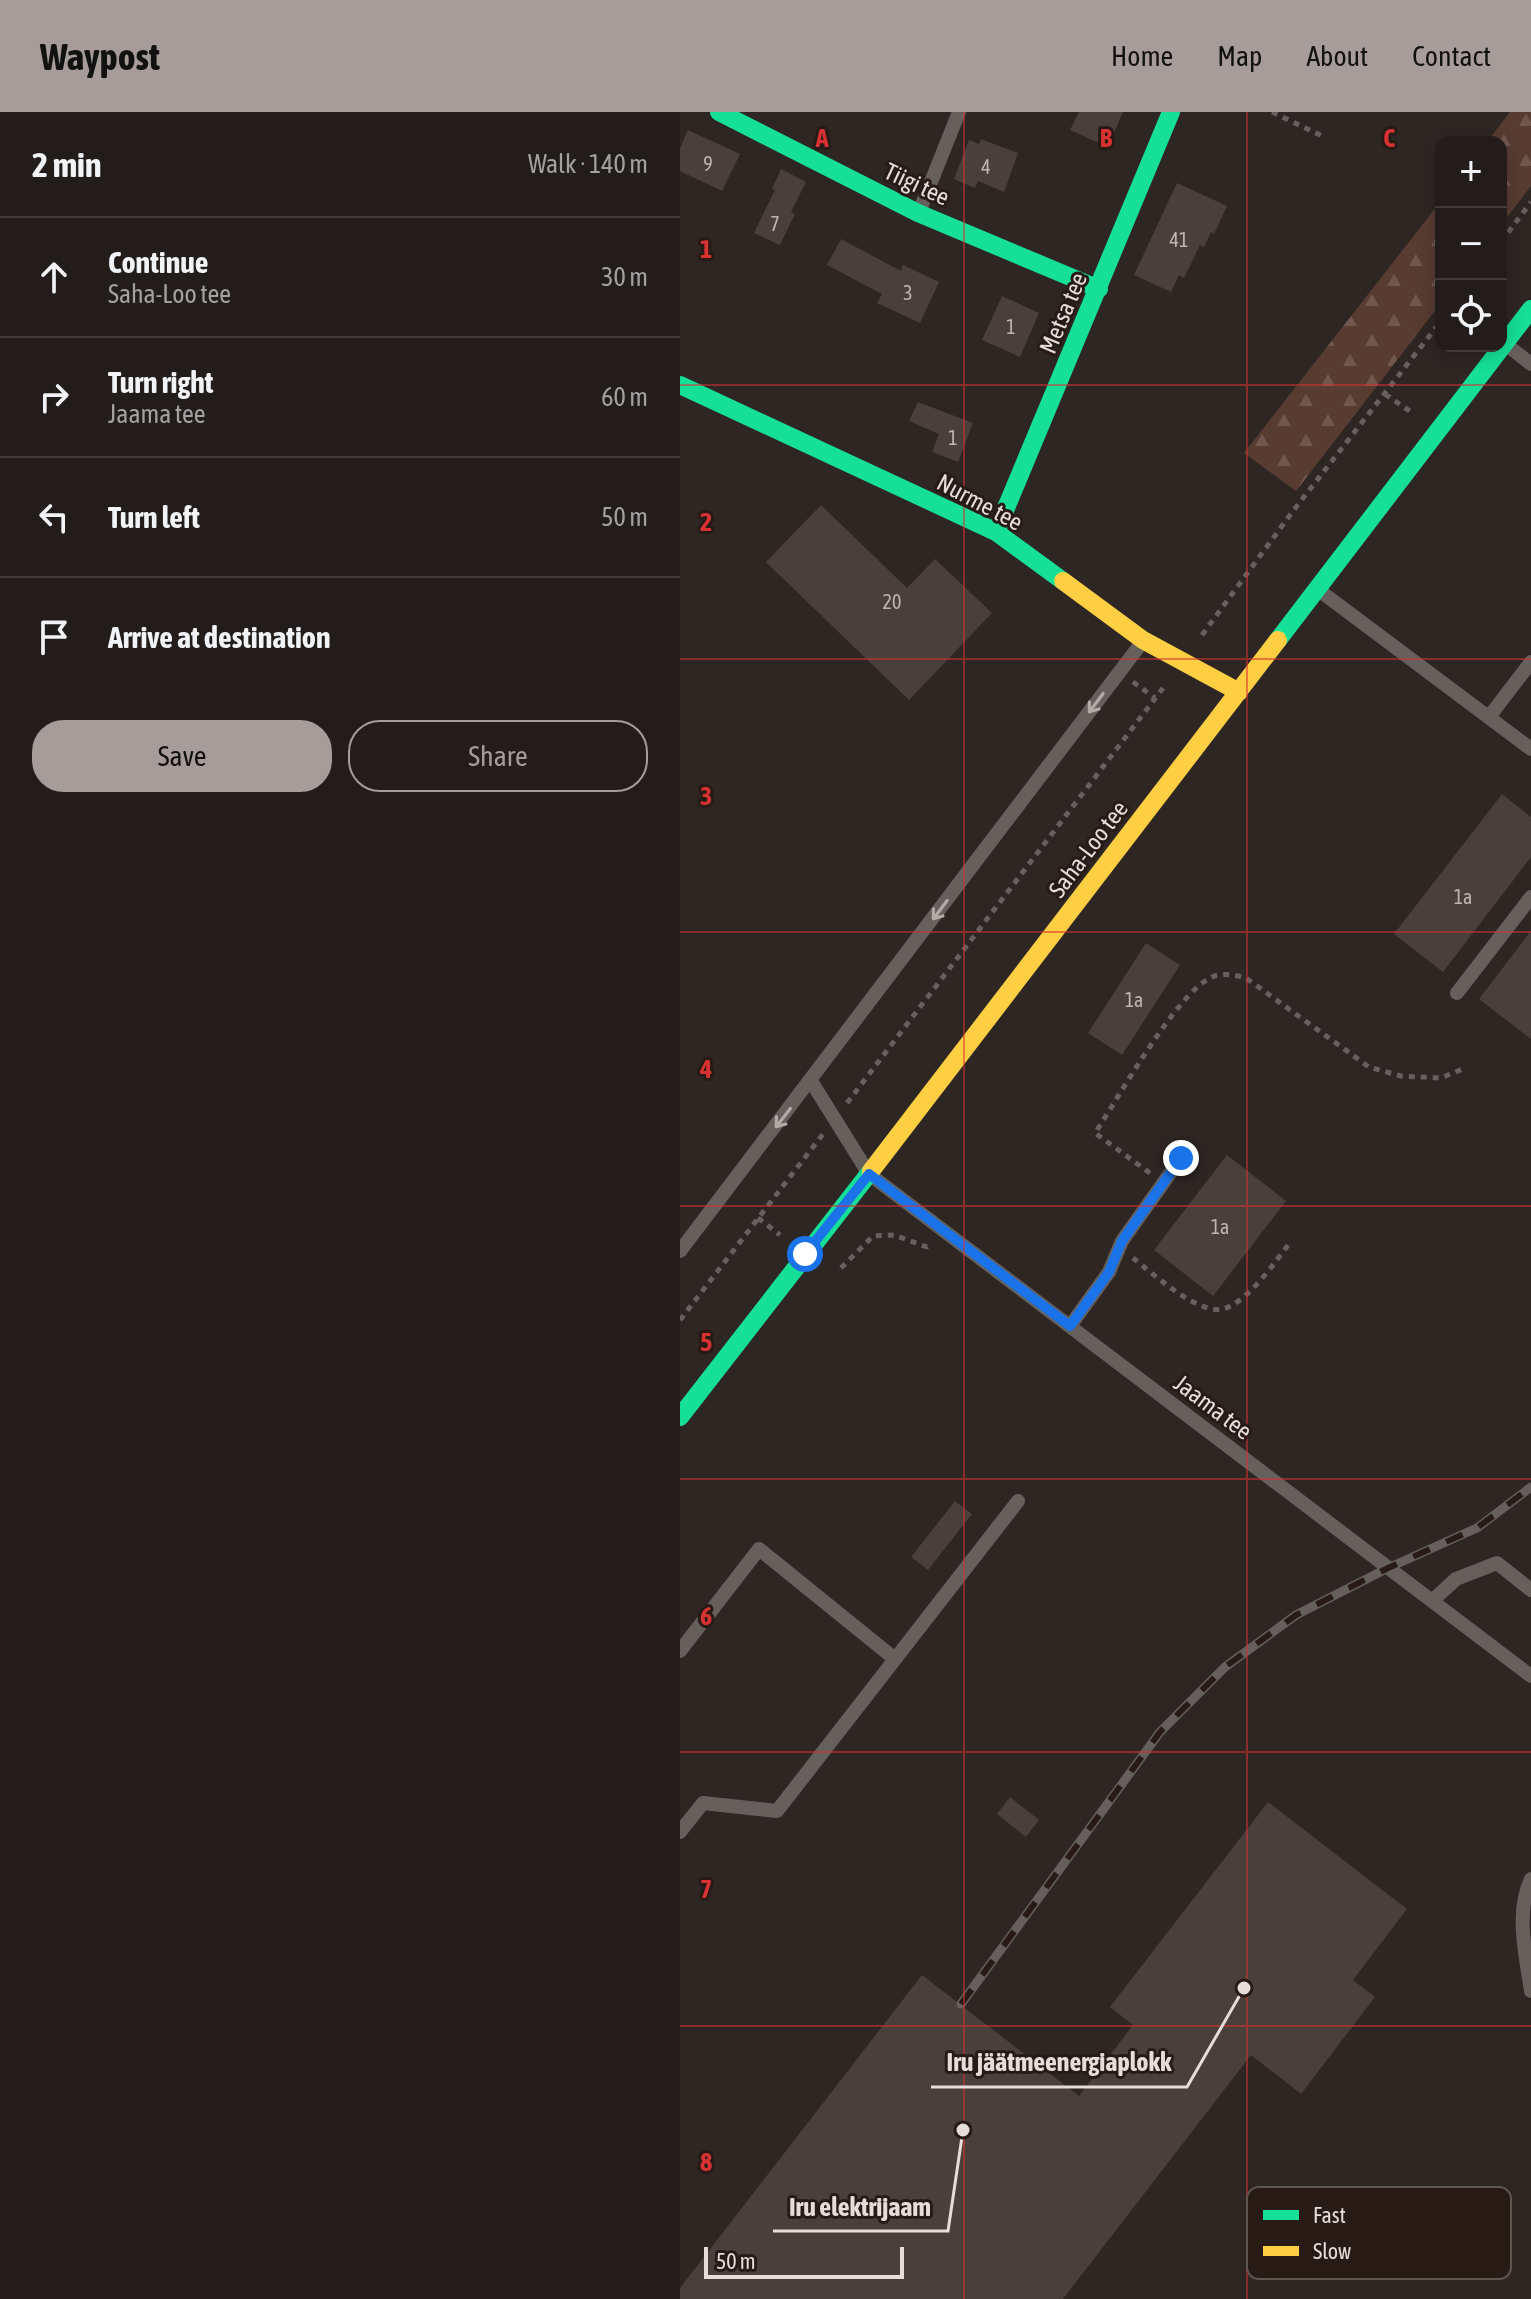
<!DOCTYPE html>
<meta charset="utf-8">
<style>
:root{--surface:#221c1a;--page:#2a2523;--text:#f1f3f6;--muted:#a2a1a2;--line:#3f3a39;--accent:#a69c99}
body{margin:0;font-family:"Asap Condensed",sans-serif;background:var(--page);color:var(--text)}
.controls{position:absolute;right:24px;top:24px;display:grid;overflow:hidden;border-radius:16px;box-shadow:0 4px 20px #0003}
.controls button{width:72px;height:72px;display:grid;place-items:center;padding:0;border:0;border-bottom:2px solid var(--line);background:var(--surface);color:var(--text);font:40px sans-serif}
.scale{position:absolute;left:24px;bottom:20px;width:200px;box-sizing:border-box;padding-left:8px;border:4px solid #e6dcd8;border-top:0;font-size:22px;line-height:28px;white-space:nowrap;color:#e6dcd8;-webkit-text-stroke:6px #281b16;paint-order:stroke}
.stop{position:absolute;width:24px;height:24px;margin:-18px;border:6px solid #1a73e8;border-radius:50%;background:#fff}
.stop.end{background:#1a73e8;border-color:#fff;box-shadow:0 2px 8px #0008}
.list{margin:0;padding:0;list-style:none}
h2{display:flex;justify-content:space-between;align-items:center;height:104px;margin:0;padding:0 32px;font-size:34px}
h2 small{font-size:26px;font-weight:400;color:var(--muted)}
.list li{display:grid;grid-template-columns:52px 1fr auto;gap:24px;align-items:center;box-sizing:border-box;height:120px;padding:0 32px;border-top:2px solid var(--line)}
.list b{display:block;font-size:30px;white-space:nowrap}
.list p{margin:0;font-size:26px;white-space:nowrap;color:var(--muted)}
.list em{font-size:26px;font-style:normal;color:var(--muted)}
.actions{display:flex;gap:16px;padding:24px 32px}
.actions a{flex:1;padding:18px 0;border:2px solid var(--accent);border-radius:32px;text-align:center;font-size:28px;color:var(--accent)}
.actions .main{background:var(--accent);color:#111}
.icon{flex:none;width:44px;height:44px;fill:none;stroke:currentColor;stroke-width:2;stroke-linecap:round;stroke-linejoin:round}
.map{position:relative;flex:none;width:851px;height:2187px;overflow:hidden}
header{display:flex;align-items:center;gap:48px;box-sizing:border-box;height:112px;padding:0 40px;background:var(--accent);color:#111}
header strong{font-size:38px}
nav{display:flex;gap:44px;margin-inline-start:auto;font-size:28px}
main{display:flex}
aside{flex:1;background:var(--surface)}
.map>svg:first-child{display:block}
.forest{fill:url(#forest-firs)}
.building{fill:#4b3f3b}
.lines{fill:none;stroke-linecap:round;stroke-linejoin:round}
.path{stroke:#66605e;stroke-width:5;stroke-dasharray:6 6;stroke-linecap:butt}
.lane{stroke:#66605d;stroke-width:14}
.fast{stroke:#16e098;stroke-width:18}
.slow{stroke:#ffcf43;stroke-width:18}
.rail-casing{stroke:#655f5d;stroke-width:9}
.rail{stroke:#281b16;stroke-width:6;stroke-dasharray:18;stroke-linecap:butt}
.oneway{stroke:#b3aaa7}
.route{stroke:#1a73e8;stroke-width:10}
.grid{fill:none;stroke:#d73131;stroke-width:2;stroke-opacity:0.55}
.labels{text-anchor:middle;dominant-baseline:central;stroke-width:6;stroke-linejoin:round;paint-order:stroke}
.number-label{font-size:20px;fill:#bfb5b1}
.street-label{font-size:24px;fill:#e6dcd8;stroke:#281b16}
.key{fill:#281b16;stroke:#615550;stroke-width:2}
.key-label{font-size:22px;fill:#e6dcd8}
.grid-label{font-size:26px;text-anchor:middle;font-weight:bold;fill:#d73131;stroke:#281b16;stroke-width:6;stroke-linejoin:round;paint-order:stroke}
.leader{fill:none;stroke:#e6dcd8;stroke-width:3}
.callout-dot{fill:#e6dcd8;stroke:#281b16;stroke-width:3}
.callout-label{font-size:26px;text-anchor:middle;font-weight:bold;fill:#e6dcd8;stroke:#281b16;stroke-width:6;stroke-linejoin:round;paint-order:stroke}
</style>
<header>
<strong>Waypost</strong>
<nav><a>Home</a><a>Map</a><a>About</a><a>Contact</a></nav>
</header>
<main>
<aside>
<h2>2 min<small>Walk · 140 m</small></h2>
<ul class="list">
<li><svg class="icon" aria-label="ahead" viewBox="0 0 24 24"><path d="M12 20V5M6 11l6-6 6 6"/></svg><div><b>Continue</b><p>Saha-Loo tee</p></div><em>30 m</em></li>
<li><svg class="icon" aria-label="right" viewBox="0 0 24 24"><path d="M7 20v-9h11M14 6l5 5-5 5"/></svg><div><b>Turn right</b><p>Jaama tee</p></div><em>60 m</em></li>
<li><svg class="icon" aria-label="left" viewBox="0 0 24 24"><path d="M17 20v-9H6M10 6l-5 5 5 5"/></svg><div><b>Turn left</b></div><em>50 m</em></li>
<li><svg class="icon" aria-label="arrive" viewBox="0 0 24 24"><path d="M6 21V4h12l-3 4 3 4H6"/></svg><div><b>Arrive at destination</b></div></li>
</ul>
<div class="actions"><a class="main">Save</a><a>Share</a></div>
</aside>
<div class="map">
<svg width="851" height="2187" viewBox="0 0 851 2187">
<defs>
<pattern id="forest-firs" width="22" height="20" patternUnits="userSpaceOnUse" patternTransform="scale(2)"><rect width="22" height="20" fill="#583c32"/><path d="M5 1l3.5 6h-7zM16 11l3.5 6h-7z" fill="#70584f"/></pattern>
</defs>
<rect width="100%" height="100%" fill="#2e2623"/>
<!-- forest -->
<path class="forest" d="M830,0H851V74L821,113V30H807Z
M761,89V191L616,379L564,341Z"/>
<!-- building -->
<path class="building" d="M399,0H443L428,35L390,18Z
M8,18L60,42L42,79L0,59V36Z
M301,27L338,41L324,80L298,69L295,76L274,67L289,28L299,32Z
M101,57L126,70L111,100L115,102L100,133L74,121L95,78L92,77Z
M497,71L547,94L534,122L531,120L524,135L520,133L504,166L499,163L491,180L454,163Z
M161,127L221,159L223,153L259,170L240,211L197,191L202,182L147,153Z
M322,184L359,201L340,245L302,228Z
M238,290L293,311L278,350L252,340L259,322L229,309Z
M141,393L227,476L255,447L312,501L229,588L86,450Z
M822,682L851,705V745L763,860L714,822Z
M851,819V927L799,887Z
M466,831L500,853L442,943L408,921Z
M547,1043L606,1089L533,1184L474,1138Z
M275,1389L292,1402L248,1458L231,1445Z
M330,1685L359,1708L346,1725L317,1702Z
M588,1690L727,1797L673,1868L695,1885L621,1982L571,1943L383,2187H0V2176L242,1863L399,1984L453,1913L430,1895Z"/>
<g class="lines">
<!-- path -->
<path class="path" d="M592,0L642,24
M821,130L851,90
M705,282L734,302
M522,523L613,399L761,209
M453,570L475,586
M167,991L483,576
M470,1061L415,1021C439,985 495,884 530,866C540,860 555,863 566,866L689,955L721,964L761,966L785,956
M78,1106L100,1123
M453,1146C472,1161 518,1203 543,1197C568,1190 594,1151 609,1132
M161,1156L193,1124L214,1123L247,1135L250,1133
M0,1208L143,1022"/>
<!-- lane -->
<path class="lane" d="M239,100L279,0
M828,234L851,252
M640,479L851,637
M809,605L851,550
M777,881L851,785
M131,969L189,1062L851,1564
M0,1139L463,529
M390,1214L429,1160L442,1129L501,1046
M752,1489L776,1467L817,1451L851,1478
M0,1539L79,1437L215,1547
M0,1720L23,1691L97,1699L338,1389
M851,1767C835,1801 846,1844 851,1879"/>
<!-- fast -->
<path class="fast" d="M39,0L238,101L419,177
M0,273L316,420L383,469
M316,420L491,0
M598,528L851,197
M0,1305L191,1059"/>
<!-- slow -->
<path class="slow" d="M383,469L463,528L559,580
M191,1059L598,528"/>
<!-- rail casing -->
<g class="rail-casing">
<path id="rail" d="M281,1892L480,1620L545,1555L616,1503L708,1456L797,1416L851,1375"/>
</g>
<!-- rail -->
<use href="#rail" class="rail"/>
</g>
<!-- one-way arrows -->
<defs><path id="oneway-shaft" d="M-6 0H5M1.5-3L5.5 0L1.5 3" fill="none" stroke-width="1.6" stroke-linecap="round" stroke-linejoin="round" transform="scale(2)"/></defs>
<g class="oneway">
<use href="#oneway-shaft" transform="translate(416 591) rotate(127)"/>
<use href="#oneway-shaft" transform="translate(260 798) rotate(127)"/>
<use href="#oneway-shaft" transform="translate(103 1006) rotate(128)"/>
</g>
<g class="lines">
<!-- route -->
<path class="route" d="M125,1142L189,1062L390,1214L429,1160L442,1129L501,1046"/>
</g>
<!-- grid -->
<path class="grid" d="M284,0V2187M567,0V2187M0,273H851M0,547H851M0,820H851M0,1094H851M0,1367H851M0,1640H851M0,1914H851"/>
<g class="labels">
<!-- number labels -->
<g class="number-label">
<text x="28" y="51">9</text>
<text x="306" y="54">4</text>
<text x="95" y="111">7</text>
<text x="499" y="127">41</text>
<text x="228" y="180">3</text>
<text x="331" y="214">1</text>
<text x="273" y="325">1</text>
<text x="212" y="489">20</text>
<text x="783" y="784">1a</text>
<text x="454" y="887">1a</text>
<text x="540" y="1114">1a</text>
</g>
<!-- street labels -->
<g class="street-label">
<text transform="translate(237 72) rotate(25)">Tiigi tee</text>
<text transform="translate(383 201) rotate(-67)">Metsa tee</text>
<text transform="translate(300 390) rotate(28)">Nurme tee</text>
<text transform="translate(408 737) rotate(-53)">Saha-Loo tee</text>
<text transform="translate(533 1295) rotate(37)">Jaama tee</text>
</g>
</g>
<!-- legend -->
<rect x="567" y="2075" width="264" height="92" rx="12" class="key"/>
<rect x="583" y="2098" width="36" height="10" fill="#16e098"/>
<rect x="583" y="2134" width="36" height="10" fill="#ffcf43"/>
<g class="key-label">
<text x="633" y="2111">Fast</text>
<text x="633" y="2147">Slow</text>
</g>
<g class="grid-label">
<text x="142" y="35">A</text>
<text x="426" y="35">B</text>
<text x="709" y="35">C</text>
<text x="26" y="146">1</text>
<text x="26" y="419">2</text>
<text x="26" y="693">3</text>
<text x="26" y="966">4</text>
<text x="26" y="1239">5</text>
<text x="26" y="1513">6</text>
<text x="26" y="1786">7</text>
<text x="26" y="2059">8</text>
</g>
<!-- callouts -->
<path class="leader" d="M564 1876L507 1975H251M283 2018L268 2119H93"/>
<g class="callout-dot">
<circle cx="564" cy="1876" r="8"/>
<circle cx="283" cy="2018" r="8"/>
</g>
<g class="callout-label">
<text x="379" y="1959">Iru jäätmeenergiaplokk</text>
<text x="180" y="2104">Iru elektrijaam</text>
</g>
</svg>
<div class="controls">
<button>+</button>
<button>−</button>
<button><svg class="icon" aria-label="locate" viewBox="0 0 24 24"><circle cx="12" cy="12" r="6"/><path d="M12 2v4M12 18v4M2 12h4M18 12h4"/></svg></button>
</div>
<div class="scale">50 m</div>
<div class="stop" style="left:125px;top:1142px"></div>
<div class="stop end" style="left:501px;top:1046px"></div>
</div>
</main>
